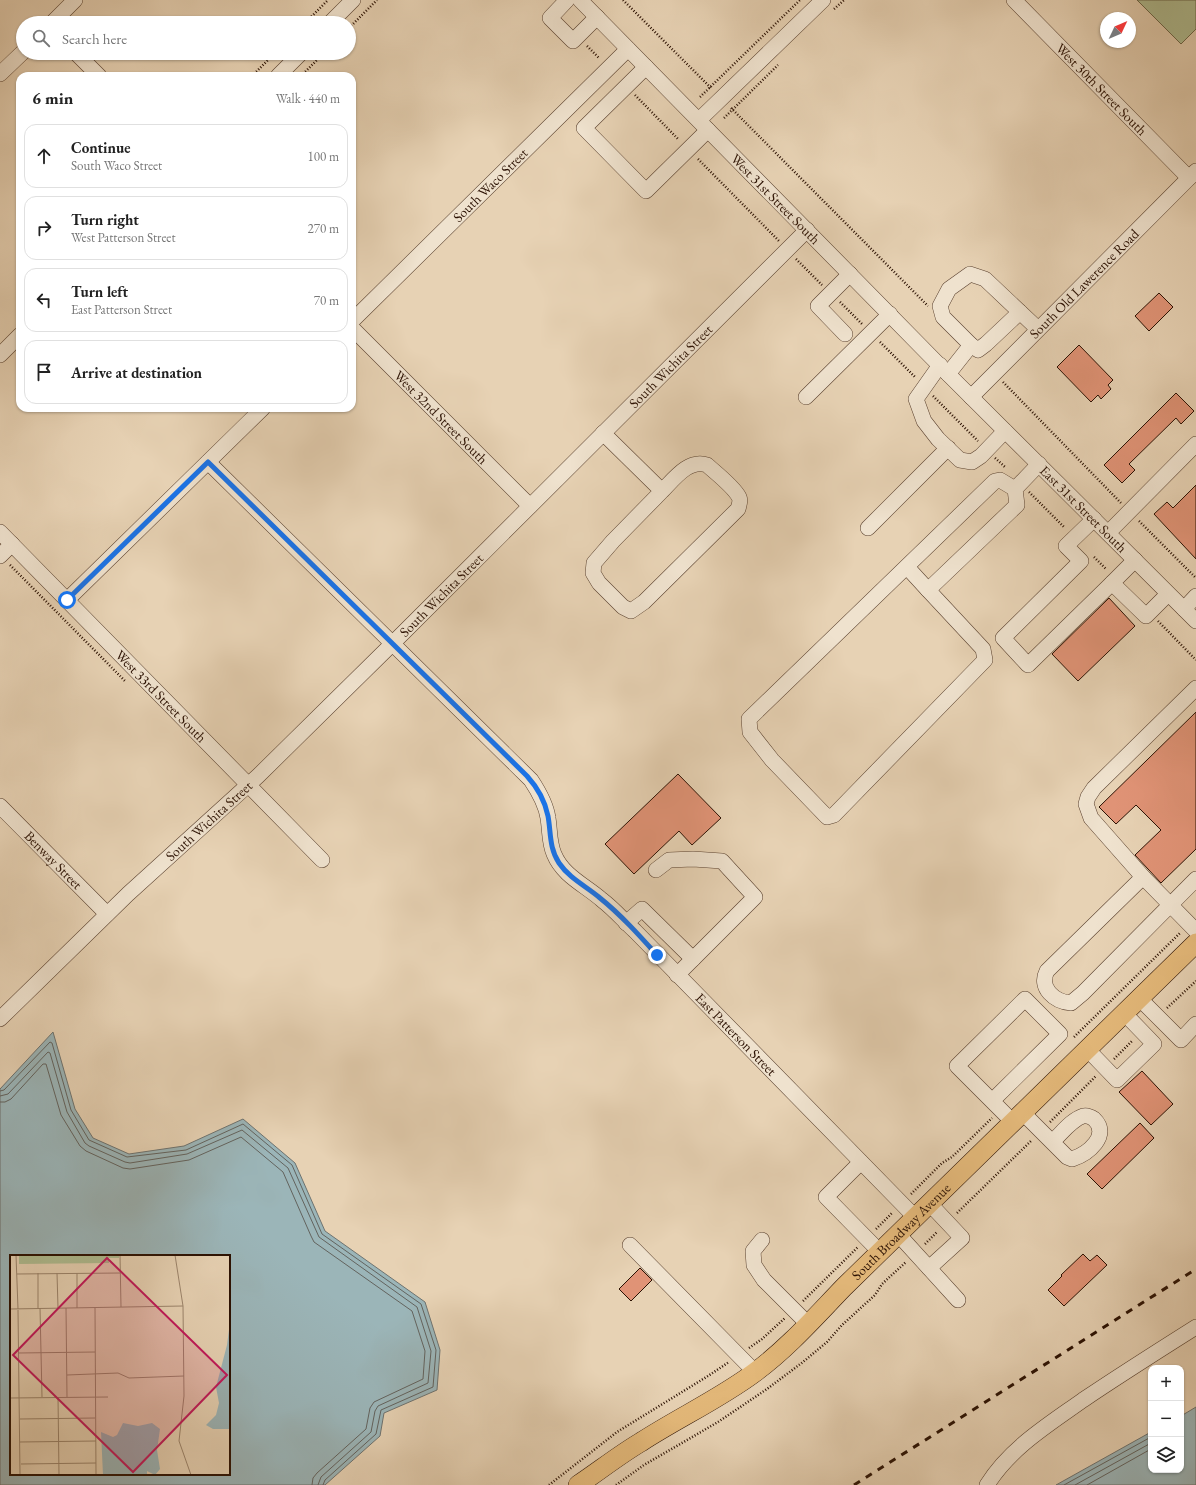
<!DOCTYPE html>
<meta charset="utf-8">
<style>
:root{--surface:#fff;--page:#f2f2f2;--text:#222;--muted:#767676;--line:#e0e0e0}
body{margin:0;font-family:"EB Garamond",serif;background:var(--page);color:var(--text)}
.controls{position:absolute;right:12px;bottom:12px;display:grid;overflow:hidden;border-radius:8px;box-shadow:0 1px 3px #0004}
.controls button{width:36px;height:36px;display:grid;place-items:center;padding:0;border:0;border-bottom:1px solid var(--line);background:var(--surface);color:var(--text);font:20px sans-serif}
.compass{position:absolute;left:1100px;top:12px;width:36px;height:36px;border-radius:50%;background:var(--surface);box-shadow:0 1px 3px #0004;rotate:46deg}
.stop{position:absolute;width:12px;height:12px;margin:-9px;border:3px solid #1a73e8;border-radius:50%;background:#fff}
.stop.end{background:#1a73e8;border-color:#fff;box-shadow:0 1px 4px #0008}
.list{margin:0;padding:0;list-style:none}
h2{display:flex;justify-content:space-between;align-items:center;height:52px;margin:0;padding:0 16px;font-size:17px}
h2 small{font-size:13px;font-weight:400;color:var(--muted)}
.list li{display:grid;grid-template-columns:26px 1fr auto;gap:12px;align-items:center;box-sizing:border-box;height:64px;margin:0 8px 8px;padding:0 8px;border:1px solid var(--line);border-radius:12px}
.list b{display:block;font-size:15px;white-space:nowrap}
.list p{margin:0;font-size:13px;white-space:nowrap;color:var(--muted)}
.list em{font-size:13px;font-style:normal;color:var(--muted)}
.icon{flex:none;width:22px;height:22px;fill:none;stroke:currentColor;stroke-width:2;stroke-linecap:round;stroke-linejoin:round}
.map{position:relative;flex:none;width:1196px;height:1485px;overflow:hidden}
.search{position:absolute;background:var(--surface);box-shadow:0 1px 3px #0004;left:16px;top:16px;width:340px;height:44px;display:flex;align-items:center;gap:10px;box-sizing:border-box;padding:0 14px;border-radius:22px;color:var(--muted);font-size:15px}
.panel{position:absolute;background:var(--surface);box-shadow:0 1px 3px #0004;left:16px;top:72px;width:340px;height:340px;border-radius:12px}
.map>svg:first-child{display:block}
.green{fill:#afbd92;stroke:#6d674a}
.water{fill:#9bb5b8;stroke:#6e7370;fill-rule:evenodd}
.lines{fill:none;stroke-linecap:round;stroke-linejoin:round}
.shore{stroke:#63635e;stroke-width:1}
.building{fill:#e09376;stroke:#2b1103}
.minor-casing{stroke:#5a412f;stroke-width:16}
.major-casing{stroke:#2b1103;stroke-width:20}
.path{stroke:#2b1103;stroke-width:2.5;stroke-dasharray:1 2;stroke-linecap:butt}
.minor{stroke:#efe2ce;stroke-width:15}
.major{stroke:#e4b97a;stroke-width:19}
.rail{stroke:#2b1103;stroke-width:3;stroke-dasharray:7 7;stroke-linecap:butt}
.route{stroke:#1a73e8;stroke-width:5}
.labels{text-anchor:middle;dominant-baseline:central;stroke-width:3.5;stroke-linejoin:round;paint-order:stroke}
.street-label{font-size:14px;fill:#2b1103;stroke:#efe2ce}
.inset-road{fill:none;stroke:#9c856d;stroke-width:1}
.view{fill:#c2185b;fill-opacity:0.15;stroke:#c2185b;stroke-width:2}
.inset-edge{fill:none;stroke:#2b1103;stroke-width:2}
</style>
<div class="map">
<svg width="1196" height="1485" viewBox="0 0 1196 1485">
<rect width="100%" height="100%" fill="#e7d2b4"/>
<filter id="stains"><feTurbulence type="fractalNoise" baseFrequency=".005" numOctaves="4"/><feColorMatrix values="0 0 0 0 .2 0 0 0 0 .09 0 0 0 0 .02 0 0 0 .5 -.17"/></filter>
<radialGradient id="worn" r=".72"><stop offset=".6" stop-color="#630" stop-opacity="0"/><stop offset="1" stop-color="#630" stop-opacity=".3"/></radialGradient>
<!-- green -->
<path class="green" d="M1137,0H1196V29L1181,44Z"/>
<!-- water -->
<path class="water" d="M53,1032L75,1109L93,1138L129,1154L184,1146L243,1119L295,1163L325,1231L425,1302L440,1350L437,1390L384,1413L380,1436L325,1485H0V1089ZM11,1256H229V1474H11Z
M1196,1407V1485H1056L1151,1432V1470H1181V1416Z"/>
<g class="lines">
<!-- shore -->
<path class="shore" d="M0,1091L4,1090L50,1042L52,1043L71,1110L89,1140L127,1157L186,1150L243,1124L292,1165L322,1234L421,1304L436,1350L433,1387L381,1410L376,1434L325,1480L323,1485
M0,1096L8,1094L48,1052L50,1053L67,1112L85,1143L89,1146L125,1162L130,1163L187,1154L242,1130L288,1168L319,1237L417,1307L431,1351L428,1383L378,1406L375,1411L371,1432L321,1477L318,1485
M0,1102H5L11,1099L43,1064H46L61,1115L80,1146L86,1151L123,1168L130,1169L189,1160L241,1137L283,1172L311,1236L314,1242L412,1311L425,1351L423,1379L374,1402L370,1408L366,1429L317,1473L313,1478L312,1485
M1064,1485L1151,1437
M1075,1485L1151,1443
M1087,1485L1151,1449"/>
</g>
<!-- building -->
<path class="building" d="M1159,293L1173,307L1149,331L1135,316Z
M1079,345L1113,380L1108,385L1111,389L1101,399L1098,395L1091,402L1057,367Z
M1176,393L1194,411L1181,424L1176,418L1129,464L1135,470L1122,483L1104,465Z
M1196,485V559L1154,514L1167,502L1173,508Z
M1109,598L1135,626L1078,681L1052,654Z
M1196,712V849L1161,883L1135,855L1161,830L1136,805L1116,824L1099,807Z
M678,774L721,818L692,845L679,831L634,874L605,844Z
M1142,1071L1173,1104L1151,1125L1119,1092Z
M1140,1123L1154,1138L1102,1189L1087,1174Z
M1083,1254L1090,1261L1097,1255L1107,1265L1064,1306L1048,1290L1062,1276L1061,1275Z
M640,1268L652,1280L631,1301L619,1289Z"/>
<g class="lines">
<!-- minor casing -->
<g class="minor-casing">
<g id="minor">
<path d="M567,0L550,18L573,41L597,17"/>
<path id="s1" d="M580,0L948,374L1196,621"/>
<path id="s2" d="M1014,0L1189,178"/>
<path d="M52,23L75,0"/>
<path d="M330,23L353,0"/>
<path d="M76,53L99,76"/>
<path d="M646,67L584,128L646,191L708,130"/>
<path d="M0,74L23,52"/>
<path d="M278,76L301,53"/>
<path d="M699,120L823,0"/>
<path id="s3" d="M352,321L628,49"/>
<path id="s4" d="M352,328L530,506"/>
<path d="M845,334L818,306L850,274"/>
<path d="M971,345L978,350L986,344L1020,312"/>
<path d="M0,355L20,335"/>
<path d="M940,365L916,399L924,421L938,439L960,460L972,462L981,456L1005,431"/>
<path d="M948,374L971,345L943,317L940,306L949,289L970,274L985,279L1038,329"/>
<path d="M806,397L890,314"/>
<path id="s5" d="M971,397L1196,171"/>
<path d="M603,433L662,491C673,480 689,458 707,465C715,472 734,487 739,497C741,501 739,505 738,509L644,602L631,611L623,607L599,583L593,573L594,563L613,541L662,491"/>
<path id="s6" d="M208,462L531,780C539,792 546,804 548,818C550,830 549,843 554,854C563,876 585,885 602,900C614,909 624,921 635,931L915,1217"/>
<path d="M1015,489L1017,505L928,590L983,649L985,660L834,815L827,817L772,760L750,732L749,719L995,481L1000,480L1015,489L1039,464"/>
<path d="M1094,519L1066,546L1081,561L1003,638L1028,665L1112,583"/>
<path d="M868,528L948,448"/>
<path id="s7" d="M0,532L322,860"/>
<path d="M1108,533L1196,444"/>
<path d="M0,556L12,544"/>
<path d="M1135,560L1112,583L1146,616L1168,594"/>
<path d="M907,567L928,590"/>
<path d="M67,600L263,408"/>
<path d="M1184,609L1196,596"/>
<path d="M1196,688L1094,788L1088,797L1086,804L1091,818L1143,877L1196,931"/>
<path id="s8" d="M0,806L107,914"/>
<path d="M656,870L669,860L693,859L722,861L755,897L677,975"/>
<path d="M1143,877L1047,971C1038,988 1055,1002 1071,1003L1083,993L1196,879"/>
<path d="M626,923L642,909L693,959"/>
<path d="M1140,999L1181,1040L1196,1024"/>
<path id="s9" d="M0,1019L128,894L258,776L392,644L807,230"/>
<path d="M1088,1050L1117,1080L1154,1044L1125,1014"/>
<path d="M992,1101L957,1066L1025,999L1060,1034L992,1101L1013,1122"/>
<path d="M1023,1113L1067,1157L1072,1159C1088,1154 1111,1135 1094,1119C1091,1117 1087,1115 1083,1116C1071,1120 1061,1134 1052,1142"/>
<path d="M861,1162L826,1197L880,1252"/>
<path d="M898,1234L958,1300"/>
<path d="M762,1240L753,1251L754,1265L764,1280L808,1324"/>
<path d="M630,1245L755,1372"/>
<path d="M929,1268L962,1238L930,1204"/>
<path d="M987,1485C1010,1448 1048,1425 1083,1400C1120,1375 1158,1351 1196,1327"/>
</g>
</g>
<!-- major casing -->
<g class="major-casing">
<g id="major">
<path id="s10" d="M578,1485C599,1471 619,1455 641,1442C678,1418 719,1399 754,1373C788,1348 815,1317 844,1287L1196,943"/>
</g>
</g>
<!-- path -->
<path class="path" d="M623,0L712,89
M834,9L844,0
M305,23L328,0
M349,28L377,0
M587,46L599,58
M252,76L275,53
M301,76L324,53
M635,95L679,140
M700,97L800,0
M731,108L928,306
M724,118L778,65
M698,159L779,241
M796,259L822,285
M840,302L862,324
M880,342L916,378
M1003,382L1121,503
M933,396L978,441
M995,458L1005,467
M1029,492L1065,528
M1139,521L1196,578
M1094,557L1106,569
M10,565L126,682
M1158,621L1196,660
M1167,1008L1196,981
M1074,1037L1180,933
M1114,1059L1133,1040
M1050,1122L1096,1076
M911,1194L942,1163L952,1157L992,1118
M957,1213L1032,1140
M876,1229L892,1213
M925,1244L937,1232
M803,1301L858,1247
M749,1348L762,1339L785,1318
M549,1485L617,1432L708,1376L729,1362
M616,1485L644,1465L718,1422L767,1389L803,1362L827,1342L842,1325L875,1295L882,1284L906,1262"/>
<!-- minor -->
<use href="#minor" class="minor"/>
<!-- major -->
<use href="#major" class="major"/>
<!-- rail -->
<path class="rail" d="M854,1485L1196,1269"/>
</g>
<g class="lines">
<!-- route -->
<path class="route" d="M67,600L208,462L527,776C537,787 545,801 548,816C551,832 549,848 559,863C570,879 586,886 600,898C621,915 639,935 657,955"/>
</g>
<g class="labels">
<!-- street labels -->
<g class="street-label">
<text stroke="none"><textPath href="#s2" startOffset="125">West 30th Street South</textPath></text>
<text stroke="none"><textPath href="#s3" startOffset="194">South Waco Street</textPath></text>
<text stroke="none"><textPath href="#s1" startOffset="279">West 31st Street South</textPath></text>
<text stroke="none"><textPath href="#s5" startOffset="160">South Old Lawerence Road</textPath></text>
<text stroke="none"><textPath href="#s9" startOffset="936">South Wichita Street</textPath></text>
<text stroke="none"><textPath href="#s4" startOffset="126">West 32nd Street South</textPath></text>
<text stroke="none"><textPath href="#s1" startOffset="716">East 31st Street South</textPath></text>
<text stroke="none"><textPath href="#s9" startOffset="612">South Wichita Street</textPath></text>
<text stroke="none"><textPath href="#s7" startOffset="230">West 33rd Street South</textPath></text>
<text stroke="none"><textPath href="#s9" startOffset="288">South Wichita Street</textPath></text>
<text stroke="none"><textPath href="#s8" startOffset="76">Benway Street</textPath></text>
<text stroke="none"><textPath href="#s6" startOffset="789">East Patterson Street</textPath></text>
<text stroke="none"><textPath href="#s10" startOffset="413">South Broadway Avenue</textPath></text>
</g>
</g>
<!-- overview -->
<g transform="translate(10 1255)">
<rect width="220" height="220" fill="#e7d2b4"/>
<path d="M9,0H109V3H99V8L9,9Z" fill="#afbd92"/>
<path d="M220,67V174H203L196,170L206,160L209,148L206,132L217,90ZM113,168L128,171L142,168L150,174L147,195L150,214L145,220L137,216V220H93L91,177L103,182L107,180Z" fill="#9bb5b8"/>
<path class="inset-road" d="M6,0L8,54M110,0L111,52M165,0L173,51L174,141L169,186L181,220M28,18V53M47,18L48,53M67,18V53M7,19L110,18M30,53L32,142M56,53L57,142M85,53L86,220M0,54L173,51M8,55L10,220M9,98L85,97M57,120L108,118L119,123L174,121M48,142L49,220M0,143L98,142M10,164L85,163M10,187L86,186M11,209L86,208"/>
<path class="view" d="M97,3L217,120L123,217L3,100Z"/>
<rect width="220" height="220" class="inset-edge"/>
</g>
<rect width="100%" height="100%" filter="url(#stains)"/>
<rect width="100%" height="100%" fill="url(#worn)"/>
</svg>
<div class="controls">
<button>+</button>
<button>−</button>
<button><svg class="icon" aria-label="layers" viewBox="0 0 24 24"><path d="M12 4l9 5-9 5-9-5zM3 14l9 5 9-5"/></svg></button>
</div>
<svg class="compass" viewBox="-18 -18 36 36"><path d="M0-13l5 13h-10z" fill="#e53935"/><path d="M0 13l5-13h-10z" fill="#767676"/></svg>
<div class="stop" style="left:67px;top:600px"></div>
<div class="stop end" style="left:657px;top:955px"></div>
<div class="search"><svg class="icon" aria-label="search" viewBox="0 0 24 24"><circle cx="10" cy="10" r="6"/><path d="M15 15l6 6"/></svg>Search here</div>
<section class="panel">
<h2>6 min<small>Walk · 440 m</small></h2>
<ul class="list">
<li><svg class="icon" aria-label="ahead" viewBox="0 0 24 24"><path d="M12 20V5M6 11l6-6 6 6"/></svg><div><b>Continue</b><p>South Waco Street</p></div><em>100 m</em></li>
<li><svg class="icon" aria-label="right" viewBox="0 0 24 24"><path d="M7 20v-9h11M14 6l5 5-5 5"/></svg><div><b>Turn right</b><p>West Patterson Street</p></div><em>270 m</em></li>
<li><svg class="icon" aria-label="left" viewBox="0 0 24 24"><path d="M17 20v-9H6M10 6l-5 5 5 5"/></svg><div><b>Turn left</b><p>East Patterson Street</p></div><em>70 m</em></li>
<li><svg class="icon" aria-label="arrive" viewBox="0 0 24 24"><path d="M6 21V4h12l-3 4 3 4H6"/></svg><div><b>Arrive at destination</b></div></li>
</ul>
</section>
</div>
